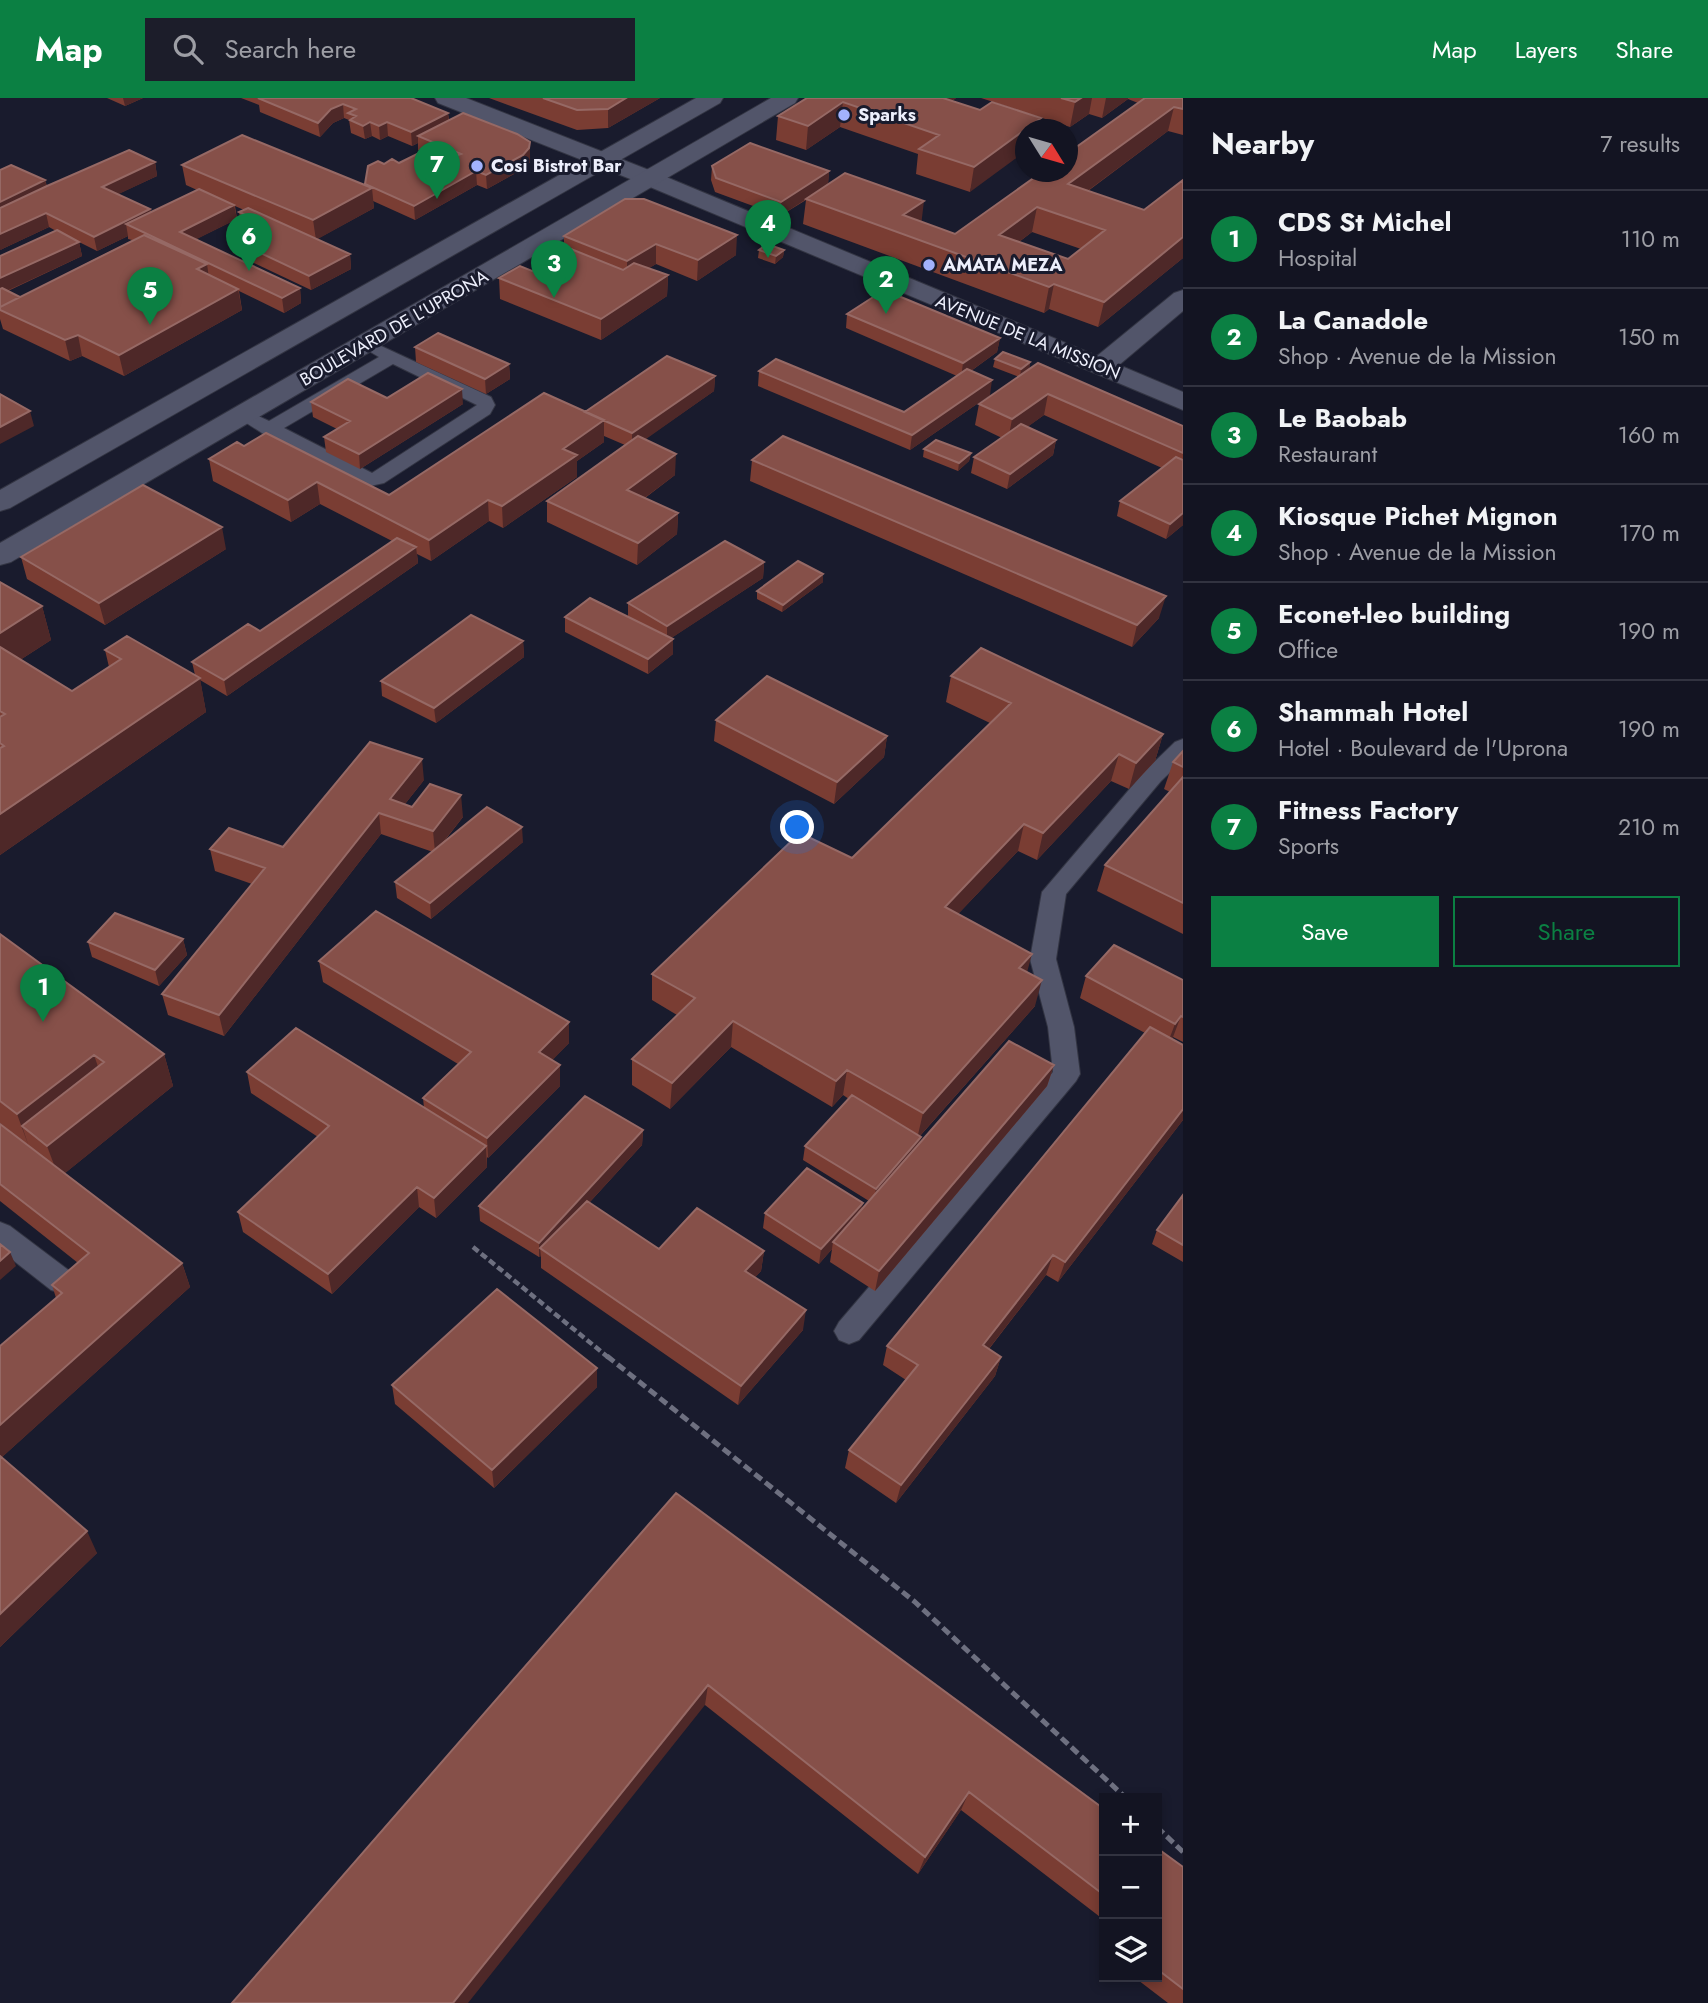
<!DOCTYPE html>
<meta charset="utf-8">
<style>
:root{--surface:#131422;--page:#1c1d2a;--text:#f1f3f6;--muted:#9d9ea5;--line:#323340;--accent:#0b8043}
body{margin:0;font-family:Jost,sans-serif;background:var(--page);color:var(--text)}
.controls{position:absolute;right:21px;bottom:21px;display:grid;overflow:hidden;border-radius:0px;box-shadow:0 4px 10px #0003}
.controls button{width:63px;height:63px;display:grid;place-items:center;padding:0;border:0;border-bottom:2px solid var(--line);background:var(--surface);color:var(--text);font:35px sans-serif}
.compass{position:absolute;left:1015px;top:21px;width:63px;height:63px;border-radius:50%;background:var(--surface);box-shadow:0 4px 10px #0003;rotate:127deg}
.you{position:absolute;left:798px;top:730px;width:24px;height:24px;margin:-18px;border:5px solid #fff;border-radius:50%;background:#1a73e8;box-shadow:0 0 0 10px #1a73e833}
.badge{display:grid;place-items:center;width:46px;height:46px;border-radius:50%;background:var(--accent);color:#fff;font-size:23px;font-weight:700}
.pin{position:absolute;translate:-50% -58px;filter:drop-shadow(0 2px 4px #0008)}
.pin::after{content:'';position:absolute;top:37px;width:24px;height:21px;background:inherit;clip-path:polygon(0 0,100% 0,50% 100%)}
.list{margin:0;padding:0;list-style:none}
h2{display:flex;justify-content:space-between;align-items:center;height:91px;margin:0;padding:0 28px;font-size:30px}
h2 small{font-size:23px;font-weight:400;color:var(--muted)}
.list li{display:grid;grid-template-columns:46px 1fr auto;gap:21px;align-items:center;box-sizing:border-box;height:98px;padding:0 28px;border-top:2px solid var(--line)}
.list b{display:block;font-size:26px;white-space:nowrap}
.list p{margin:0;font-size:23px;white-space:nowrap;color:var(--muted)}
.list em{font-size:23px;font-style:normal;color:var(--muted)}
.actions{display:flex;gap:14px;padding:21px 28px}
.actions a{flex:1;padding:16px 0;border:2px solid var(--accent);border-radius:0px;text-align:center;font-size:24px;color:var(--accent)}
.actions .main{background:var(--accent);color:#fff}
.icon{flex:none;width:38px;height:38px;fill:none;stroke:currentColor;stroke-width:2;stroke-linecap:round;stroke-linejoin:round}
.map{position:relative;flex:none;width:1183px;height:1905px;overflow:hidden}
header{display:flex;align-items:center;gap:42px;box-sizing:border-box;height:98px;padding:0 35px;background:var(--accent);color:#fff}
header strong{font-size:33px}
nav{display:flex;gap:38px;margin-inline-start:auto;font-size:24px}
.search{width:490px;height:63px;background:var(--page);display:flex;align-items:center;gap:18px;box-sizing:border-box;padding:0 24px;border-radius:0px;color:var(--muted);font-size:26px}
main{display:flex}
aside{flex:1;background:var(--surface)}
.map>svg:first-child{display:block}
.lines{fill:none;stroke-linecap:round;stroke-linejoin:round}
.service-casing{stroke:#333543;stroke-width:2}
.minor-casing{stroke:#333543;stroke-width:2}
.tertiary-casing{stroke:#333543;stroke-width:2}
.path-far1{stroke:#6e7080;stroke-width:4.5;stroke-dasharray:7 3.5;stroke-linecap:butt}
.path{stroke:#6e7080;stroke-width:5;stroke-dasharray:9 4.5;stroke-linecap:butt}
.service{fill:#52556a;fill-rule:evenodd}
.minor{fill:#52556a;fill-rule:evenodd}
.tertiary{fill:#52556a;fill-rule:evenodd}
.wall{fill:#7a3d33;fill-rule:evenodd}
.shaded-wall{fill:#4e2828}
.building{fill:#865049;stroke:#966965;stroke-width:2;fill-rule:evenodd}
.poi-dot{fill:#a2b2fd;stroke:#191b2d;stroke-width:2.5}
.labels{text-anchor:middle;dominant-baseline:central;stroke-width:6;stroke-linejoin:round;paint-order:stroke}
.far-poi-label{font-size:18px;font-weight:bold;fill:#edeffc;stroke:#191b2d;text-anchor:start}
.far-street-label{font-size:18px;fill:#edeffc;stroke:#191b2d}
</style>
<header>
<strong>Map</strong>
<div class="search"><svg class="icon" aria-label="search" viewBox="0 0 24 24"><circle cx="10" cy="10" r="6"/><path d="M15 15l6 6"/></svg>Search here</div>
<nav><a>Map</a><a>Layers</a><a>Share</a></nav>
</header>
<main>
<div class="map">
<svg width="1183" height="1905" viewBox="0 0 1183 1905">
<rect width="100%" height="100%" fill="#191b2d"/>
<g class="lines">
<!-- service casing -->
<g class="service-casing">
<path id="service" d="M366,241L491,299L495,307L490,316L384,385L370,388L262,335L234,317L243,311L269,323L379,259L357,246ZM393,266L477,307L372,375L284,330Z
M1183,641V662L1161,683L1066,796L1056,861L1074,929L1080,976L1076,983L859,1242L849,1246L839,1242L834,1233L839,1224L1053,974L1048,929L1030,861L1042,794L1145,673L1175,644Z
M0,1124L10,1128L71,1174L75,1183L71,1192L61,1195L51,1192L0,1152Z"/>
</g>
<!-- minor casing -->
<g class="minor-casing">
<path id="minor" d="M435,0H466L659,76L1097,258L1174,195L1183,192V213L1119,267L1183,294V312L643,86L438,5Z"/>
</g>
<!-- tertiary casing -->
<g class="tertiary-casing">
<path id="tertiary" d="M696,0H723L720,5L10,410L0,413V392Z
M771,0H798L795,5L11,464L0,467V445Z"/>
</g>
<!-- path-far1 -->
<path class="path-far1" d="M473,1149L609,1260"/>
<!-- path -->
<path class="path" d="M607,1258L915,1504L1126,1700
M1157,1729L1183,1754"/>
<!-- service -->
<use href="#service" class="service"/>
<!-- minor -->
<use href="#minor" class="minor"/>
<!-- tertiary -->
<use href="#tertiary" class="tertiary"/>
</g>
<!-- wall -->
<path class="wall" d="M107,0H143L125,8Z
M241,0H411L448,15L449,22L530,58V64L523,71L487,91L477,87L415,122L373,103L374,110L317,141L350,156L351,171L311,192L233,155L231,141L236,138L234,128L241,125L239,114L244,112L235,108L237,121L196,141L300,190L301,205L284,215L239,193L242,212L124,278L82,258L70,263L3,231L0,221V158L56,133L49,129L0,152L45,82L47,88L155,64L157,78L118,96L150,111L151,114L197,92L186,87L182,67L365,87L384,66L399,65L421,54L418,52V45L412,48L388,38L380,42L372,38L365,41L351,35L349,22L344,20L333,25L320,39L260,14L259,7ZM128,138V141L132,142L20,199L8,193L82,158L79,144L97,153Z
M489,0H660L608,30L577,32Z
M807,0H956L952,3L980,12L992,4L970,94L916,76L918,56L840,29L806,52L776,42L778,18Z
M981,0H1183V37L1168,33L1088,93L1144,112L1183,82V160L1098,229L1049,211L1044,215L803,126L806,102L780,118L715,94L711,82L712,68L829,73L828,86L922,124L955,136L1138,5L1128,1L1102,20L1089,16L1070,29ZM1032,134L1081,151L1068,161L1019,144Z
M625,101L736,157L697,183L656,166L649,170L668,177L667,198L601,242L500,201L499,180L532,173L564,155V138Z
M759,152H784L783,159L775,166L758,160Z
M847,216L1000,240L997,254L971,273L990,297L910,352L758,288L759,273L904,314L957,278L846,230Z
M415,249L509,266L510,281L486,296L416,264Z
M995,261L1030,264L1029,271L1183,328V427L1166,441L1117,418L1120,403L1162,370L1044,317L1027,329L1056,342L1053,357L1007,391L971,375L974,359L1002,340L975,327L979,306L1019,279L993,269Z
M715,278L714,293L645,341L675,377L645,400L678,415L677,436L637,467L547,424V403L625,347L604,338V344L577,363V379L503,430L489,423L431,463L417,456L418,465L227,598L200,582L206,614L0,757V484L42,508L51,542L20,562L72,593L109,569L105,552L195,577L192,564L260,533L392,443L320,406L291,424L213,383L209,361L244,348L389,397L585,314Z
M387,300L463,306L360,371L326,354L324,339L337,331L313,319L311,304Z
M924,351L971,355L969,363L958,373L923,359Z
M752,362L1159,520L1132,549L750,383Z
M226,451L105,527L27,481L21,459Z
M764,464L763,480L671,540L673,541V556L648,576L565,534V519H628V505Z
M823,476V484L782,514L757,501V493Z
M523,543L524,559L436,625L382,598L381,583Z
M951,578L1163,636L1155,663L1129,691L1111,683L1037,762L1018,753L958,816L1027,874L1035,908L920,1038V1044L1054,967L1047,988L875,1193L830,1164L832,1151L819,1166L763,1130L765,1115L863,1105L861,1111L869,1103L803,1062L805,1048L849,1001L843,997L832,1009L731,949L670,1011L632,987V961L677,917L652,902V876L852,760L990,625L946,604Z
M716,622L887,638L884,659L834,706L714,643Z
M1183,653V836L1097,793L1105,767L1170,694L1164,691L1173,664Z
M424,682L405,706L412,709L463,719L442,746L523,744L431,821L397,800L395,784L433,754L381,736L224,938L168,917L162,896L252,786L215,773L210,751L283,749Z
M0,836L164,956L173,988L65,1075L182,1165L190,1189L2,1359L97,1455L0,1549V1248L56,1200L52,1187L78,1165L0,1103V1026L25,1046L0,1025Z
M183,841L187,857L159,888L92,859L88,844Z
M319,863L569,924V945L552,962L560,988L488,1060L487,1059V1069L436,1120L419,1109L332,1196L243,1134L238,1114L318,1039L251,995L247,974L424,1010L423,1000L458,966L323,884Z
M1086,878L1183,882V944L1173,939L1172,940L1183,947V1022L1058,1184L1046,1177L989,1251L1001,1259L995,1278L896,1405L845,1370L849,1352L906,1282L883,1267L887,1248L1145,935L1080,900Z
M643,1032L642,1047L589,1105L659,1151L764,1153L761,1173L755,1179L803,1232L738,1307L541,1170V1158L539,1159L480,1123L479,1108Z
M1183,1097V1164L1152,1146L1157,1132Z
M597,1270V1289L494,1390L395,1306L392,1287Z
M676,1395L1104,1711V1822L961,1712L918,1776L705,1607Z
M1157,1750L1183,1769V1905H1168L1134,1879H1157Z"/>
<!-- shaded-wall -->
<path class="shaded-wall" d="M123,0H143L125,8Z
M626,0H660L608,30V11Z
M930,0H956L927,20Z
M1081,0H1092L1089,16L1070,29L1075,4Z
M1106,0H1128V1L1102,20Z
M843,4L840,29L806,52L808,28Z
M343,6L344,20L333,25L320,39L318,25L331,11Z
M1174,9L1168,33L1063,111L1068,86Z
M448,15L449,29L418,38V45L412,48L411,34Z
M1041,20L1039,32H1026Z
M370,24L372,38L365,41L363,28Z
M387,24L388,38L380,42L379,28Z
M1026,32V53L970,94L974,69Z
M530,44V64L523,71L487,91L486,77Z
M155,64L157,78L104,103L102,89Z
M476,73L477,87L415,122L414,108Z
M829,73L828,87L780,118L781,104Z
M45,82L50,102L0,126V104Z
M372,90L374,110L316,142L313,122Z
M924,103L921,128L903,117Z
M234,107L237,121L183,148L180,134Z
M1037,109L1032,134L995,162L999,137Z
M150,111L153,126H126L128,138L97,153L94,139Z
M46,115L49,129L0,152V136Z
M737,137L736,157L697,183L698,162Z
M1183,139V160L1098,229L1104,204Z
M79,144L82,158L0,196V180Z
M656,146V166L627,184V163Z
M784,152L783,159L775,166L776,158Z
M350,156L351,171L311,192L309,178Z
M207,166L210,187L197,171Z
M668,177L667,198L601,242V221Z
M1054,186L1049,211L1044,215L1049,189Z
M300,190L301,205L284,215L282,200Z
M238,191L242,212L124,278L119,257Z
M78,237L82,258L70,263L65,242Z
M1000,240L997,254L961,280L963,265Z
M1030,264L1029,272L1020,279L1021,271Z
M509,266L510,281L486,296L485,281Z
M715,278L714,293L632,351V335Z
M992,282L990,297L910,352L912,337Z
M462,291L463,306L360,371L359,356Z
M1048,296L1044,317L1008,343L1012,321Z
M30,313L34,328L0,346V329Z
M604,322V344L577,363V379L503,430L502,408L563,351Z
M1056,342L1053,357L1007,391L1010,376Z
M971,355L969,363L958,373L959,365Z
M676,356L675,377L627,413V392Z
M317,384L320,406L291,424L288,402Z
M488,402L489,423L431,463L429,442Z
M678,415L677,436L637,467L638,445Z
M1183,415V427L1166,441L1170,426Z
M222,429L226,451L105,527L99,505Z
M416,449L418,465L227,598L224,582Z
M764,464L763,480L667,543V528Z
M823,476V484L782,514L783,507Z
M1166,498L1159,520L1132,549L1137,527Z
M42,508L51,542L0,575V535Z
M673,541V556L648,576V561Z
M523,543L524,559L436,625L434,610Z
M200,580L206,614L0,757V716Z
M1163,636L1155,663L1129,691L1136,665Z
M887,638L884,659L834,706L837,684Z
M1119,656L1111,683L1037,762L1043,735Z
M422,661L424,682L394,720L390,701Z
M461,697L463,719L435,754L433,733Z
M379,715L381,736L224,938L219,917Z
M1024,726L1018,753L939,836L945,809Z
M522,729L523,744L431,821L430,805Z
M183,841L187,857L159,888L155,872Z
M1032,856L1025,882L1019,870Z
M1042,882L1035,908L917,1041L923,1015Z
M1181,918L1173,939L1167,947L1175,926Z
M733,923L731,949L670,1011L672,985Z
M569,924V945L540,975L539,954Z
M164,956L173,988L59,1080L47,1048Z
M94,957L105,989L22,1028L29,1049L17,1016Z
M560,967V988L488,1060L487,1040Z
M1054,967L1047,988L875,1193L879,1173Z
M847,972L843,997L832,1009L836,983Z
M1183,1011V1022L1058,1184L1065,1164Z
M643,1032L642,1047L545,1153L540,1150L541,1158L539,1159V1145Z
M921,1039L918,1053L873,1105L876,1091Z
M486,1048L487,1069L436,1120L434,1100Z
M417,1089L419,1109L332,1196L328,1176Z
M863,1105L860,1119L833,1144L832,1151L819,1166L821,1151Z
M764,1153L761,1173L743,1193L745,1173Z
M10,1154L16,1168L0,1182V1163Z
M1053,1157L1046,1177L977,1266L983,1247Z
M182,1165L190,1189L0,1361V1327Z
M806,1212L803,1232L738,1307L741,1288Z
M1001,1259L995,1278L896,1405L901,1387Z
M597,1270V1289L494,1390L492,1372Z
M87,1433L97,1455L0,1549V1516Z
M708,1587L705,1607L468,1905H453Z
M969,1694L961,1712L918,1776L925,1759Z"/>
<!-- building -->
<path class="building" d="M258,0H411L448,15L411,34L387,24L379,28L370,24L363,28L350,22L356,18L348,15L356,11L343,6L331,11L318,25Z
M543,0H626L608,11L577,12Z
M807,0H943L980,12L992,4L1041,20L974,69L919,51L939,37L843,4L808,28L778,18Z
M1061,0H1081L1075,4Z
M1145,0H1183V11L1174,9L1068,86L1144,112L1183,82V139L1104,204L1054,186L1049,189L806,101L845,75L924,103L903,117L955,136L1042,74H1068V55ZM1037,109L1105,132L1068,161L999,137Z
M463,15L517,36L530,44L529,50L523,57L486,77L476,73L414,108L365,86L368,68L378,63L384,66L392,61L399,65L423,53L446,62L461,56L418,38Z
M242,37L372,90L313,122L182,67Z
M750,45L829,73L781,104L716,80L712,68Z
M129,52L155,64L102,89L150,111L94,139L46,115L0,136V110L47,88Z
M11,67L45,82L0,104V72Z
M199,91L234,107L180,134L300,190L282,200L126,126Z
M625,101H644L737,137L698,162L656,146L627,163L564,138Z
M248,110L350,156L309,178L231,141L246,133L234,128L252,120L239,114Z
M57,132L79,144L0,180V158Z
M144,137L207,166L197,171L238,191L119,257L78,237L65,242L0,212V209Z
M767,146L784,152L776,158L759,152Z
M571,151L623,172L634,165L668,177L601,221L499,180L520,168L532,173Z
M2,190L20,199L0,209V191Z
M884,192L1000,240L963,265L847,216Z
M438,235L509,266L485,281L415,249Z
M1003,254L1030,264L1021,271L995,261Z
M667,258L715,278L632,335L585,314Z
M776,261L904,314L967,271L992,282L912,337L759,273Z
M1038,265L1183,328V355L1048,296L1012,321L979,306Z
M428,275L462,291L359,356L324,339L350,323L311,304L348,281L387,300Z
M544,295L604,322L563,351L577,357L502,408L488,402L429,442L317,384L288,402L209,361L237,344L244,348L266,335L389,397Z
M0,296L30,313L0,329Z
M1021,326L1056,342L1010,376L974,359Z
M638,338L676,356L627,392L678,415L638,445L547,403Z
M783,338L1166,498L1137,527L752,362Z
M936,342L971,355L959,365L924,351Z
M1176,359L1183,362V415L1170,426L1120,403Z
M143,387L222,429L99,505L21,459Z
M397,440L416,449L224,582L192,564L248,526L260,533Z
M725,443L764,464L667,528L628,505Z
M798,463L823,476L783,507L757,493Z
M0,484L42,508L0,535Z
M590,500L673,541L648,561L565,519Z
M471,517L523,543L434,610L381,583Z
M127,538L200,580L0,716V650L4,648L0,645V619L5,616L0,613V549L72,593L121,561L105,552Z
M981,550L1163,636L1136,665L1119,656L1043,735L1024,726L945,809L1032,856L1019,870L1042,882L923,1015L847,972L836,983L733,923L672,985L632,961L695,900L652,876L800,735L852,760L1011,605L951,578Z
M767,578L887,638L837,684L716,622Z
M370,644L422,661L390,701L412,709L430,686L461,697L433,733L379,715L219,917L162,896L265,770L210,751L229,730L283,749Z
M1183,653V669L1173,664Z
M1183,679V805L1105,767Z
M487,709L522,729L430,805L395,784Z
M376,813L569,924L539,954L560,967L487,1040L423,1000L471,954L319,863Z
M115,815L183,841L155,872L88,844Z
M0,836L164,956L47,1048L22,1028L104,964L94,957L17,1016L0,1003Z
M1114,847L1183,882V919L1181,918L1175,926L1086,878Z
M1150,929L1183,947V1011L1065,1164L1053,1157L983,1247L1001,1259L901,1387L849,1352L918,1267L887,1248Z
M296,930L486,1048L434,1100L417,1089L328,1176L238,1114L329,1028L247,974Z
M1009,943L1054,967L879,1173L833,1144Z
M852,997L921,1039L876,1091L805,1048Z
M585,998L643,1032L539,1145L479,1108Z
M0,1026L182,1165L0,1327V1248L62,1195L52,1187L89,1155L0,1086Z
M807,1070L863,1105L821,1151L765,1115Z
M1183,1097V1147L1157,1132Z
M587,1103L659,1151L697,1110L764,1153L745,1173L806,1212L741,1288L540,1150Z
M0,1146L10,1154L0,1163Z
M497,1191L597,1270L492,1372L392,1287Z
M0,1358L87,1433L0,1516Z
M676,1395L1104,1711V1797L969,1694L925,1759L708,1587L453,1905H232Z
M1157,1750L1183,1769V1891L1157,1871Z"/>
<!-- markers -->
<g class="poi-dot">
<circle cx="844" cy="17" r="7"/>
<circle cx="477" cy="68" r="7"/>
<circle cx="929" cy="167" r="7"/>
</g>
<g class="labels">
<!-- far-poi labels -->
<g class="far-poi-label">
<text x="858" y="17">Sparks</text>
<text x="491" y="68">Cosi Bistrot Bar</text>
<text x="943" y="167">AMATA MEZA</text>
</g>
<!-- far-street labels -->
<g class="far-street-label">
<text transform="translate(394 230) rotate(-30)">BOULEVARD DE L'UPRONA</text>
<text transform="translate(1028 239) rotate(22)">AVENUE DE LA MISSION</text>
</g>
</g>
</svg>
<div class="controls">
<button>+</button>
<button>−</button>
<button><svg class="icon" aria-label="layers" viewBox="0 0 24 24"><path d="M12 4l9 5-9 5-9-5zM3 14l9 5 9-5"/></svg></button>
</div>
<svg class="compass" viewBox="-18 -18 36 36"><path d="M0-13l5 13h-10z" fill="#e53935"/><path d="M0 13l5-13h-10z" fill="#9d9ea5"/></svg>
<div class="you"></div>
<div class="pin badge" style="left:43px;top:924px">1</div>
<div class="pin badge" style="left:886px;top:216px">2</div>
<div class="pin badge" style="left:554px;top:200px">3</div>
<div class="pin badge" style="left:768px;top:160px">4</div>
<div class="pin badge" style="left:150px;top:227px">5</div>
<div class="pin badge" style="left:249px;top:173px">6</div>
<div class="pin badge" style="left:437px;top:101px">7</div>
</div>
<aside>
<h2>Nearby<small>7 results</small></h2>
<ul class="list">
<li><span class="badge">1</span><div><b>CDS St Michel</b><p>Hospital</p></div><em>110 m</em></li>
<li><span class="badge">2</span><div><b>La Canadole</b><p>Shop · Avenue de la Mission</p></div><em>150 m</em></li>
<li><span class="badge">3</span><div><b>Le Baobab</b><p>Restaurant</p></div><em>160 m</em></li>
<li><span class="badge">4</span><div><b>Kiosque Pichet Mignon</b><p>Shop · Avenue de la Mission</p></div><em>170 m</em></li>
<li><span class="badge">5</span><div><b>Econet-leo building</b><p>Office</p></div><em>190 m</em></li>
<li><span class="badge">6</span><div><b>Shammah Hotel</b><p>Hotel · Boulevard de l'Uprona</p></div><em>190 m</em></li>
<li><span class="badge">7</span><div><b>Fitness Factory</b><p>Sports</p></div><em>210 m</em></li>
</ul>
<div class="actions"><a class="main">Save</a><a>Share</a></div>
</aside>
</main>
